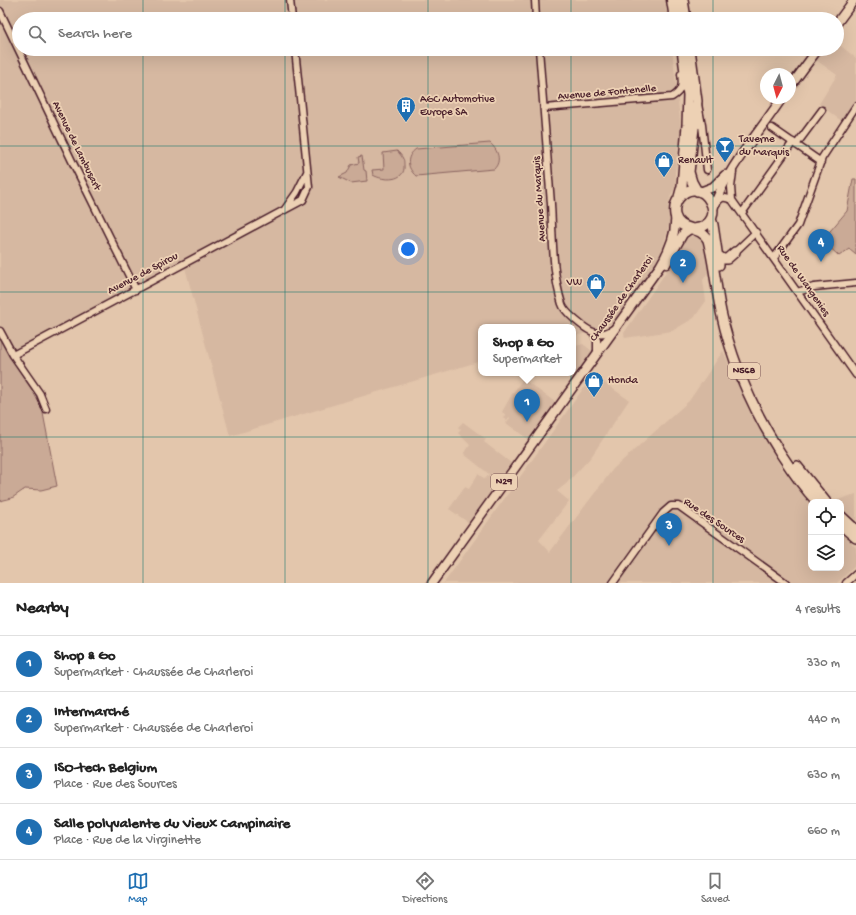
<!DOCTYPE html>
<meta charset="utf-8">
<style>
:root{--surface:#fff;--page:#f6f6f6;--text:#222;--muted:#767676;--line:#e0e0e0;--accent:#1f6fb2}
body{margin:0;font-family:"Gochi Hand",sans-serif;background:var(--page);color:var(--text)}
.controls{position:absolute;right:12px;bottom:12px;display:grid;overflow:hidden;border-radius:8px;box-shadow:0 4px 16px #0002}
.controls button{width:36px;height:36px;display:grid;place-items:center;padding:0;border:0;border-bottom:1px solid var(--line);background:var(--surface);color:var(--text);font:20px sans-serif}
.compass{position:absolute;left:760px;top:68px;width:36px;height:36px;border-radius:50%;background:var(--surface);box-shadow:0 4px 16px #0002;rotate:186deg}
.you{position:absolute;left:408px;top:249px;width:14px;height:14px;margin:-10px;border:3px solid #fff;border-radius:50%;background:#1a73e8;box-shadow:0 0 0 6px #1a73e833}
.badge{display:grid;place-items:center;width:26px;height:26px;border-radius:50%;background:var(--accent);color:#fff;font-size:13px;font-weight:700}
.pin{position:absolute;translate:-50% -33px;filter:drop-shadow(0 1px 2px #0008)}
.pin::after{content:'';position:absolute;top:21px;width:14px;height:12px;background:inherit;clip-path:polygon(0 0,100% 0,50% 100%)}
.popup{position:absolute;left:478px;top:324px;width:98px;height:52px;box-sizing:border-box;display:grid;place-content:center;border-radius:8px;background:var(--surface);filter:drop-shadow(0 1px 3px #0005);font-size:13px;white-space:nowrap;color:var(--muted)}
.popup b{font-size:15px;color:var(--text)}
.popup::after{content:'';position:absolute;left:50%;top:100%;margin-left:-8px;border:8px solid transparent;border-top-color:var(--surface)}
.list{margin:0;padding:0;list-style:none}
h2{display:flex;justify-content:space-between;align-items:center;height:52px;margin:0;padding:0 16px;font-size:17px}
h2 small{font-size:13px;font-weight:400;color:var(--muted)}
.list li{display:grid;grid-template-columns:26px 1fr auto;gap:12px;align-items:center;box-sizing:border-box;height:56px;padding:0 16px;border-top:1px solid var(--line)}
.list b{display:block;font-size:15px;white-space:nowrap}
.list p{margin:0;font-size:13px;white-space:nowrap;color:var(--muted)}
.list em{font-size:13px;font-style:normal;color:var(--muted)}
.icon{flex:none;width:22px;height:22px;fill:none;stroke:currentColor;stroke-width:2;stroke-linecap:round;stroke-linejoin:round}
.map{position:relative;flex:none;width:856px;height:583px;overflow:hidden}
.search{position:absolute;background:var(--surface);box-shadow:0 4px 16px #0002;left:12px;right:12px;top:12px;height:44px;display:flex;align-items:center;gap:10px;box-sizing:border-box;padding:0 14px;border-radius:22px;color:var(--muted);font-size:15px}
.sheet{height:276px;background:var(--surface)}
nav{display:flex;justify-content:space-around;align-items:center;box-sizing:border-box;height:56px;border-top:1px solid var(--line);background:var(--surface);font-size:11px;color:var(--muted)}
nav a{display:grid;justify-items:center;gap:2px}
nav .on{color:var(--accent)}
.map>svg:first-child{display:block}
.built{fill:#d6b8a1}
.green{fill:#caaa96;stroke:#8a6460}
.lines{fill:none;stroke-linecap:round;stroke-linejoin:round}
.minor-casing{stroke:#4a1f2b;stroke-width:9}
.major-casing{stroke:#4a1f2b;stroke-width:11}
.highway-casing{stroke:#4a1f2b;stroke-width:12}
.minor{stroke:#edd1b4;stroke-width:6}
.major{stroke:#edd1b4;stroke-width:8}
.highway{stroke:#edd1b4;stroke-width:9}
.grid{fill:none;stroke:#0f766e;stroke-width:1;stroke-opacity:0.55}
.labels{text-anchor:middle;dominant-baseline:central;stroke-width:3.5;stroke-linejoin:round;paint-order:stroke}
.shield{fill:#edd1b4;stroke:#7b5454;stroke-width:1}
.shield-label{font-size:10px;font-weight:bold;fill:#4a1f2b}
.street-label{font-size:11px;fill:#4a1f2b;stroke:#edd1b4}
.poi-label{font-size:11px;fill:#4a1f2b;stroke:#edd1b4;text-anchor:start}
</style>
<div class="map">
<svg width="856" height="583" viewBox="0 0 856 583">
<rect width="100%" height="100%" fill="#e3c6ac"/>
<filter id="ink" filterUnits="userSpaceOnUse"><feTurbulence type="fractalNoise" baseFrequency=".025" numOctaves="2"/><feDisplacementMap in="SourceGraphic" scale="8" xChannelSelector="R" yChannelSelector="G"/><feConvolveMatrix kernelMatrix="1 2 1 2 8 2 1 2 1" color-interpolation-filters="sRGB"/></filter>
<g filter="url(#ink)">
<!-- built -->
<path class="built" d="M0,0H665L668,19H19V49H672L681,128L675,173L676,186L671,195L668,206L670,223L659,259L614,323L601,326L593,332L573,336V327H481V361L230,436L183,260L12,351L0,327Z
M837,43L856,58V104L844,123L819,104L837,75L816,60L824,49H837Z
M702,236L708,272L703,280L706,301L694,318L672,331L625,338L624,333L666,272L684,237Z
M583,344L592,351L571,379L563,373H573V347Z
M723,351L751,413L782,469L812,502H811V568H841V532L856,548V565L837,583H444L593,375L629,400L591,457L566,484L557,491L569,501L539,540L550,552L613,469L689,401Z
M523,379L555,402L528,439L506,423L510,418L509,417L507,420L504,418L506,415L502,412L512,394Z
M463,422L486,439L484,442L511,463L469,523L449,509L465,487L469,489L478,474L485,479L489,474L464,454L470,445L458,433L461,430L458,427Z
M856,494V520L841,507V502L834,501Z"/>
<!-- green -->
<path class="green" d="M490,143C498,150 502,161 494,169L416,176C407,168 405,157 416,149Z
M397,151C399,153 402,156 403,159C404,159 404,164 404,165C406,182 383,181 373,175L372,170L384,169L383,153Z
M362,156L364,170L366,171L367,181L351,183L339,177L347,173L351,165L359,163L358,157Z
M853,179H856V255L849,249L839,256L824,242L825,237L847,211Z
M0,338L7,352L32,390L42,408L57,486L41,490L25,489L12,498L0,501Z"/>
<g class="lines">
<!-- minor casing -->
<g class="minor-casing">
<path id="minor" d="M290,0L292,19
M535,0L536,19
M670,0L673,19
M0,11L72,161L136,290
M539,49C543,101 547,152 551,204C553,237 552,273 562,304C564,312 585,329 593,332C600,335 607,333 613,329
M698,104L702,125H699
M544,108L672,97C682,91 683,85 681,74
M702,125L707,170
M772,128L821,162
M796,145L822,110
M732,171L733,172L731,187L732,200L856,375
M717,203C721,196 725,197 732,200
M285,209L297,192L307,172
M742,213L793,142
M735,252L756,232
M774,258L798,225L822,158L856,106
M797,292L814,287L856,283
M0,331L13,355L40,394L46,409
M593,332L597,340V353
M13,355L303,200L309,187L295,49
M613,583L663,513L671,506H679L786,583
M846,583L856,574"/>
</g>
<!-- major casing -->
<g class="major-casing">
<path id="major" d="M837,23L854,0
M790,87L818,49
M700,192L713,187L725,175
M713,209C726,169 759,133 782,98
M666,264L683,234L690,229
M432,583L660,266C669,251 677,234 675,215"/>
</g>
<!-- highway casing -->
<g class="highway-casing">
<path id="highway" d="M675,0L678,19
M683,0L686,19
M690,49L697,101L689,172L692,182L697,191
M679,197L682,186L687,125L688,95L682,49
M711,219L713,225L719,265
M694,229C734,223 701,170 679,198C675,203 674,209 675,215C680,233 699,224 708,240C714,263 716,288 721,312C732,363 753,410 781,454C792,471 803,487 817,502
M717,255L723,259H727L735,252
M797,466L826,502
M841,516L856,530
M841,525L856,538"/>
</g>
<!-- minor -->
<use href="#minor" class="minor"/>
<!-- major -->
<use href="#major" class="major"/>
<!-- highway -->
<use href="#highway" class="highway"/>
</g>
</g>
<!-- grid -->
<path class="grid" d="M143,0V19M285,0V19M428,0V19M571,0V19M713,0V19M143,49V583M285,49V583M428,49V583M571,49V583M713,49V583M0,146H856M0,292H856M0,437H856"/>
<!-- icons -->
<defs>
<g id="building-pin" transform="scale(1)"><path d="M0 17L-7.5 6A9.5 9.5 0 1 1 7.5 6Z" fill="#1f6fb2" stroke="#edd1b4"/><path d="M-4-6H4V6H1V3H-1V6H-4ZM-2.5-4.3h1.7v1.8h-1.7ZM.8-4.3h1.7v1.8H.8ZM-2.5-1h1.7V.8h-1.7ZM.8-1h1.7V.8H.8Z" fill="#fff"/></g>
<g id="bar-pin" transform="scale(1)"><path d="M0 17L-7.5 6A9.5 9.5 0 1 1 7.5 6Z" fill="#1f6fb2" stroke="#edd1b4"/><path d="M-6-5H6L.8 .8V4.5H3.5V6h-7V4.5H-.8V.8Z" fill="#fff"/></g>
<g id="shop-pin" transform="scale(1)"><path d="M0 17L-7.5 6A9.5 9.5 0 1 1 7.5 6Z" fill="#1f6fb2" stroke="#edd1b4"/><path d="M-5-2.5h2.3a2.7 3.5 0 0 1 5.4 0H5L5.5 6h-11ZM-1.5-2.5h3a1.5 2.3 0 0 0-3 0Z" fill="#fff"/></g>
</defs>
<g fill-rule="evenodd">
<use href="#building-pin" x="406" y="106"/>
<use href="#bar-pin" x="725" y="146"/>
<use href="#shop-pin" x="664" y="161"/>
<use href="#shop-pin" x="596" y="283"/>
<use href="#shop-pin" x="594" y="381"/>
</g>
<g class="labels">
<!-- shield labels -->
<g class="shield">
<rect x="728" y="363" width="32" height="16" rx="3"/>
<rect x="491" y="474" width="26" height="16" rx="3"/>
</g>
<g class="shield-label">
<text x="744" y="371">N568</text>
<text x="504" y="482">N29</text>
</g>
<!-- street labels -->
<g class="street-label">
<text transform="translate(607 93) rotate(-5)">Avenue de Fontenelle</text>
<text transform="translate(76 146) rotate(64)">Avenue de Lambusart</text>
<text transform="translate(540 199) rotate(-94)">Avenue du Marquis</text>
<text transform="translate(143 274) rotate(-28)">Avenue de Spirou</text>
<text transform="translate(803 281) rotate(55)">Rue de Wangenies</text>
<text transform="translate(622 299) rotate(-55)">Chaussée de Charleroi</text>
<text transform="translate(714 521) rotate(34)">Rue des Sources</text>
</g>
<!-- poi labels -->
<g class="poi-label">
<text x="420" y="100">AGC Automotive<tspan x="420" dy="13">Europe SA</tspan></text>
<text x="739" y="140">Taverne<tspan x="739" dy="13">du Marquis</tspan></text>
<text x="678" y="161">Renault</text>
<text x="582" y="283" text-anchor="end">VW</text>
<text x="608" y="381">Honda</text>
</g>
</g>
</svg>
<div class="controls">
<button><svg class="icon" aria-label="locate" viewBox="0 0 24 24"><circle cx="12" cy="12" r="6"/><path d="M12 2v4M12 18v4M2 12h4M18 12h4"/></svg></button>
<button><svg class="icon" aria-label="layers" viewBox="0 0 24 24"><path d="M12 4l9 5-9 5-9-5zM3 14l9 5 9-5"/></svg></button>
</div>
<svg class="compass" viewBox="-18 -18 36 36"><path d="M0-13l5 13h-10z" fill="#e53935"/><path d="M0 13l5-13h-10z" fill="#767676"/></svg>
<div class="you"></div>
<div class="pin badge" style="left:527px;top:422px">1</div>
<div class="popup"><b>Shop &amp; Go</b>Supermarket</div>
<div class="pin badge" style="left:683px;top:283px">2</div>
<div class="pin badge" style="left:669px;top:546px">3</div>
<div class="pin badge" style="left:821px;top:262px">4</div>
<div class="search"><svg class="icon" aria-label="search" viewBox="0 0 24 24"><circle cx="10" cy="10" r="6"/><path d="M15 15l6 6"/></svg>Search here</div>
</div>
<section class="sheet">
<h2>Nearby<small>4 results</small></h2>
<ul class="list">
<li><span class="badge">1</span><div><b>Shop &amp; Go</b><p>Supermarket · Chaussée de Charleroi</p></div><em>330 m</em></li>
<li><span class="badge">2</span><div><b>Intermarché</b><p>Supermarket · Chaussée de Charleroi</p></div><em>440 m</em></li>
<li><span class="badge">3</span><div><b>ISO-tech Belgium</b><p>Place · Rue des Sources</p></div><em>630 m</em></li>
<li><span class="badge">4</span><div><b>Salle polyvalente du Vieux Campinaire</b><p>Place · Rue de la Virginette</p></div><em>660 m</em></li>
</ul>
</section>
<nav>
<a class="on"><svg class="icon" aria-label="map" viewBox="0 0 24 24"><path d="M3 6l6-2 6 2 6-2v14l-6 2-6-2-6 2zM9 4v14M15 6v14"/></svg>Map</a>
<a><svg class="icon" aria-label="directions" viewBox="0 0 24 24"><path d="M12 3l9 9-9 9-9-9zM9 14v-3h6M13 9l2 2-2 2"/></svg>Directions</a>
<a><svg class="icon" aria-label="saved" viewBox="0 0 24 24"><path d="M7 4h10v16l-5-4-5 4z"/></svg>Saved</a>
</nav>
